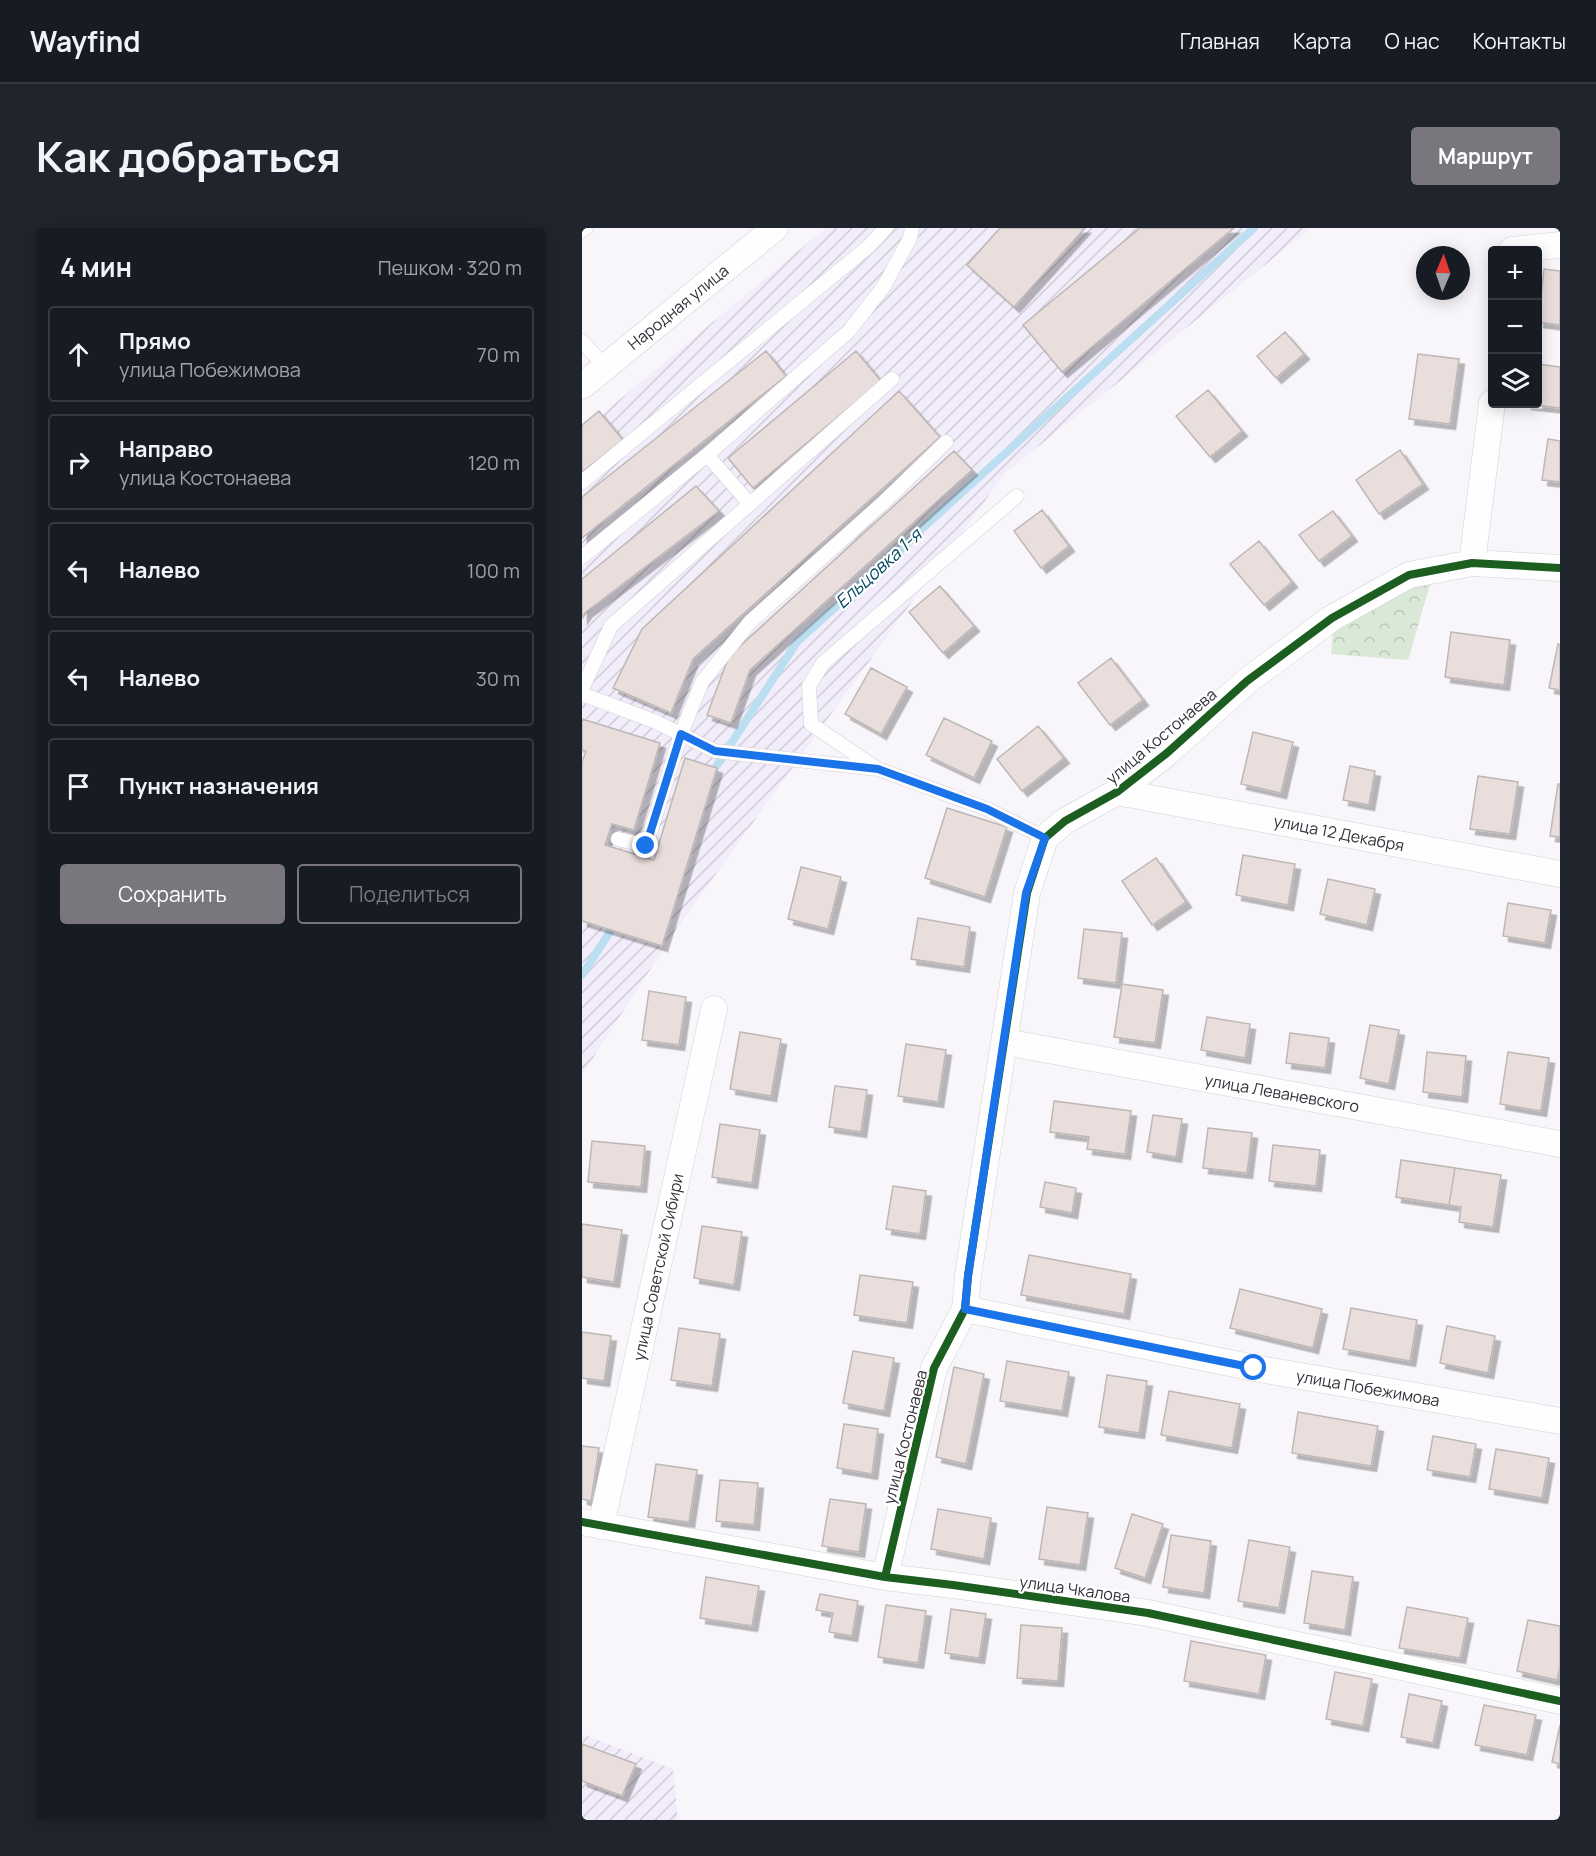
<!DOCTYPE html>
<html lang="ru">
<meta charset="utf-8">
<style>
:root{--surface:#171b24;--page:#20242c;--text:#f1f3f6;--muted:#9ea1a6;--line:#363941;--accent:#79767e}
body{margin:0;font-family:Manrope,sans-serif;background:var(--page);color:var(--text)}
.controls{position:absolute;right:18px;top:18px;display:grid;overflow:hidden;border-radius:6px;box-shadow:0 3px 15px #0003}
.controls button{width:54px;height:54px;display:grid;place-items:center;padding:0;border:0;border-bottom:2px solid var(--line);background:var(--surface);color:var(--text);font:30px sans-serif}
.compass{position:absolute;left:834px;top:18px;width:54px;height:54px;border-radius:50%;background:var(--surface);box-shadow:0 3px 15px #0003;rotate:2deg}
.stop{position:absolute;width:18px;height:18px;margin:-14px;border:4px solid #1a73e8;border-radius:50%;background:#fff}
.stop.end{background:#1a73e8;border-color:#fff;box-shadow:0 2px 6px #0008}
.list{margin:0;padding:0;list-style:none}
h2{display:flex;justify-content:space-between;align-items:center;height:78px;margin:0;padding:0 24px;font-size:26px}
h2 small{font-size:20px;font-weight:400;color:var(--muted)}
.list li{display:grid;grid-template-columns:39px 1fr auto;gap:18px;align-items:center;box-sizing:border-box;height:96px;margin:0 12px 12px;padding:0 12px;border:2px solid var(--line);border-radius:6px}
.list b{display:block;font-size:22px;white-space:nowrap}
.list p{margin:0;font-size:20px;white-space:nowrap;color:var(--muted)}
.list em{font-size:20px;font-style:normal;color:var(--muted)}
.actions{display:flex;gap:12px;padding:18px 24px}
.actions a{flex:1;padding:14px 0;border:2px solid var(--accent);border-radius:6px;text-align:center;font-size:21px;color:var(--accent)}
.actions .main{background:var(--accent);color:#fff}
.icon{flex:none;width:33px;height:33px;fill:none;stroke:currentColor;stroke-width:2;stroke-linecap:round;stroke-linejoin:round}
.map{position:relative;flex:none;width:978px;height:1592px;overflow:hidden;border-radius:6px}
header{display:flex;align-items:center;gap:36px;box-sizing:border-box;height:84px;padding:0 30px;background:var(--surface);border-bottom:2px solid var(--line)}
header strong{font-size:28px}
nav{display:flex;gap:33px;margin-inline-start:auto;font-size:21px}
.intro{display:flex;align-items:center;justify-content:space-between;box-sizing:border-box;height:144px;padding:0 36px}
h1{margin:0;font-size:42px}
.button{padding:15px 27px;border-radius:6px;background:var(--accent);color:#fff;font-size:21px;font-weight:700}
main{display:flex;gap:36px;padding:0 36px}
aside{flex:1;background:var(--surface);border-radius:6px;box-shadow:0 3px 15px #0003}
.map>svg:first-child{display:block}
.industrial{fill:url(#industrial-furrows)}
.park{fill:url(#park-crowns)}
.lines{fill:none;stroke-linecap:round;stroke-linejoin:round}
.stream{stroke:#bcdef1;stroke-width:8}
.building{fill:#e9dedc;stroke:#bdb7b6;stroke-width:1.5;filter:url(#shadow)}
.service-casing{stroke:#d3d0d7;stroke-width:15}
.minor-casing{stroke:#d3d0d7;stroke-width:27}
.service{stroke:#fefefe;stroke-width:14}
.minor{stroke:#fefefe;stroke-width:26}
.cycleway-casing{stroke:#fff;stroke-width:11}
.cycleway{stroke:#1b5e20;stroke-width:8}
.route{stroke:#1a73e8;stroke-width:8}
.labels{text-anchor:middle;dominant-baseline:central;stroke-width:4.5;stroke-linejoin:round;paint-order:stroke}
.street-label{font-size:16px;fill:#35313b;stroke:#fff}
.water-label{font-size:18px;font-style:italic;fill:#074b64;stroke:#fff}
</style>
<header>
<strong>Wayfind</strong>
<nav><a>Главная</a><a>Карта</a><a>О нас</a><a>Контакты</a></nav>
</header>
<div class="intro"><h1>Как добраться</h1><a class="button">Маршрут</a></div>
<main>
<aside>
<h2>4 мин<small>Пешком · 320 m</small></h2>
<ul class="list">
<li><svg class="icon" aria-label="ahead" viewBox="0 0 24 24"><path d="M12 20V5M6 11l6-6 6 6"/></svg><div><b>Прямо</b><p>улица Побежимова</p></div><em>70 m</em></li>
<li><svg class="icon" aria-label="right" viewBox="0 0 24 24"><path d="M7 20v-9h11M14 6l5 5-5 5"/></svg><div><b>Направо</b><p>улица Костонаева</p></div><em>120 m</em></li>
<li><svg class="icon" aria-label="left" viewBox="0 0 24 24"><path d="M17 20v-9H6M10 6l-5 5 5 5"/></svg><div><b>Налево</b></div><em>100 m</em></li>
<li><svg class="icon" aria-label="left" viewBox="0 0 24 24"><path d="M17 20v-9H6M10 6l-5 5 5 5"/></svg><div><b>Налево</b></div><em>30 m</em></li>
<li><svg class="icon" aria-label="arrive" viewBox="0 0 24 24"><path d="M6 21V4h12l-3 4 3 4H6"/></svg><div><b>Пункт назначения</b></div></li>
</ul>
<div class="actions"><a class="main">Сохранить</a><a>Поделиться</a></div>
</aside>
<div class="map">
<svg width="978" height="1592" viewBox="0 0 978 1592">
<defs>
<pattern id="industrial-furrows" width="10" height="10" patternUnits="userSpaceOnUse" patternTransform="scale(1.5)"><rect width="10" height="10" fill="#f2edfa"/><path d="M-1 1l2-2M0 10L10 0M9 11l2-2" fill="none" stroke="#d0ccd7"/></pattern>
<pattern id="park-crowns" width="20" height="18" patternUnits="userSpaceOnUse" patternTransform="scale(1.5)"><rect width="20" height="18" fill="#dae8d7"/><path d="M2 6a3 3 0 1 1 6 0M12 15a3 3 0 1 1 6 0" fill="none" stroke="#bcc7b9"/></pattern>
<filter id="shadow"><feDropShadow dx="5.5" dy="5.5" stdDeviation="0" flood-color="#0004"/></filter>
</defs>
<rect width="100%" height="100%" fill="#f8f6fa"/>
<!-- industrial -->
<path class="industrial" d="M244,0H729L423,245L95,700L0,847V203Z
M0,1506L91,1541L96,1592H0Z"/>
<!-- park -->
<path class="park" d="M849,353L826,432L749,426L751,402L795,373Z"/>
<g class="lines">
<!-- stream -->
<path class="stream" d="M128,548L215,414L672,0
M0,747L35,693"/>
</g>
<!-- building -->
<path class="building" d="M418,0H503L432,79L385,37Z
M558,0H652L480,144L441,97Z
M962,41L978,43V97L956,94Z
M703,104L722,126L694,150L675,128Z
M184,123L204,148L0,310V269Z
M274,123L299,153L171,260L146,230Z
M836,126L877,131L868,196L827,191Z
M956,136L978,139V180L943,176H956Z
M626,162L660,203L628,229L594,188Z
M317,163L358,209L111,431L89,485L31,460L60,401Z
M17,183L41,212L0,244V197Z
M966,211L978,213V254L960,252Z
M818,222L841,256L797,286L774,252Z
M372,223L390,242L168,442L149,495L125,487L147,428Z
M114,258L137,283L4,384L0,390V351Z
M460,282L487,318L459,340L432,303Z
M751,283L770,308L737,333L717,307Z
M677,313L710,354L682,377L648,336Z
M358,358L392,398L361,425L327,384Z
M869,404L928,412L922,457L863,449Z
M976,416L978,417V462L967,460Z
M529,430L561,472L528,497L496,455Z
M289,440L325,459L299,506L263,486Z
M362,490L410,513L392,550L344,527Z
M0,491L78,515L52,602L30,596L23,617L72,632L103,530L135,540L80,718L0,693V534L4,523L0,522Z
M456,498L482,530L440,563L415,531Z
M671,504L711,514L699,565L659,556Z
M768,538L793,543L787,577L761,572Z
M896,548L936,554L928,606L888,601Z
M976,556H978V609L968,608Z
M365,580L425,599L403,669L343,650Z
M661,627L713,636L706,677L654,667Z
M574,630L604,674L570,697L540,653Z
M219,639L259,649L246,701L206,691Z
M746,651L793,661L785,697L738,686Z
M926,675L969,682L963,715L921,708Z
M336,690L388,699L382,739L329,731Z
M502,701L540,705L534,755L496,750Z
M540,756L581,762L573,815L532,809Z
M67,763L104,769L97,817L60,812Z
M625,789L668,796L663,830L619,822Z
M788,797L817,802L807,856L778,850Z
M158,804L199,811L189,868L148,861Z
M708,805L747,810L743,840L704,835Z
M324,816L364,822L356,874L316,868Z
M845,824L884,828L880,869L841,864Z
M926,824L967,830L959,883L918,876Z
M253,858L285,862L279,904L247,899Z
M472,873L549,883L543,926L505,921L507,909L468,904Z
M571,887L600,891L594,929L565,924Z
M138,896L178,902L170,955L130,949Z
M626,900L670,905L665,945L621,940Z
M10,913L63,918L59,959L6,954Z
M691,917L738,922L734,958L687,953Z
M819,932L873,940L867,977L814,969Z
M873,940L919,947L911,999L877,994L879,979L867,977Z
M463,954L494,960L490,985L458,979Z
M311,958L344,963L338,1006L304,1001Z
M0,996L40,1002L32,1054L0,1049Z
M120,998L160,1004L152,1057L112,1050Z
M447,1027L549,1046L542,1086L439,1067Z
M278,1047L331,1054L325,1095L272,1087Z
M658,1061L740,1081L731,1120L648,1100Z
M769,1080L835,1092L828,1133L761,1121Z
M865,1098L913,1108L906,1145L858,1135Z
M97,1100L138,1106L130,1158L89,1152Z
M0,1104L29,1108L22,1153L0,1150Z
M271,1123L312,1130L302,1183L261,1175Z
M425,1133L487,1144L480,1183L418,1173Z
M372,1139L402,1146L384,1236L354,1229Z
M525,1147L565,1153L557,1205L517,1199Z
M587,1163L658,1176L650,1220L579,1207Z
M716,1184L796,1198L789,1238L710,1225Z
M262,1196L296,1201L290,1246L255,1240Z
M851,1208L894,1216L888,1249L845,1242Z
M0,1218L17,1220L9,1273L0,1271Z
M914,1221L967,1230L960,1270L907,1261Z
M74,1236L115,1242L107,1294L66,1289Z
M138,1252L176,1255L172,1297L134,1293Z
M248,1271L284,1276L277,1324L240,1318Z
M465,1279L506,1285L498,1337L457,1331Z
M356,1281L409,1290L402,1331L349,1321Z
M550,1286L581,1296L563,1350L533,1340Z
M589,1307L629,1313L622,1365L581,1359Z
M667,1312L708,1319L697,1380L656,1373Z
M730,1343L771,1349L763,1402L722,1395Z
M124,1349L177,1358L170,1398L118,1390Z
M238,1366L276,1373L270,1408L247,1404L251,1385L234,1382Z
M304,1377L344,1383L336,1435L296,1429Z
M825,1379L886,1390L878,1430L817,1420Z
M369,1381L404,1386L397,1430L363,1425Z
M946,1392L978,1398V1439L975,1452L935,1443Z
M439,1397L480,1400L476,1453L435,1450Z
M609,1413L684,1427L677,1466L602,1453Z
M753,1444L790,1451L781,1498L744,1491Z
M827,1466L860,1473L851,1515L819,1509Z
M902,1477L954,1487L945,1527L893,1517Z
M978,1497V1536L970,1534Z
M0,1516L54,1536L40,1568L0,1553Z"/>
<g class="lines">
<!-- service casing -->
<g class="service-casing">
<path id="service" d="M0,3L4,0
M0,113L23,139
M125,227L168,276
M0,254L286,19L304,0
M0,329L125,227L267,103L302,58L328,10L330,0
M0,461L29,398L310,151
M0,466L72,493L133,523L296,541L405,581L463,610
M294,540L229,496L227,458L241,435L435,268
M36,611L64,618L99,506L120,454L168,394L302,274L364,214"/>
</g>
<!-- minor casing -->
<g class="minor-casing">
<path id="minor" d="M930,22L978,17
M0,158L193,0
M890,335L910,175
M535,564L978,646
M423,814L978,916
M383,1081L672,1140L978,1193
M0,1294L303,1349L371,1357L566,1385L978,1473
M19,1298L132,781
M303,1349L352,1140L383,1081L386,1048L445,665L463,610L483,593L535,564L585,525L665,453L750,390L827,347L890,335L978,340"/>
</g>
<!-- service -->
<use href="#service" class="service"/>
<!-- minor -->
<use href="#minor" class="minor"/>
<!-- cycleway casing -->
<g class="cycleway-casing">
<path id="cycleway" d="M0,1294L303,1349L371,1357L566,1385L978,1473
M303,1349L352,1140L383,1081L386,1048L445,665L463,610L483,593L535,564L585,525L665,453L750,390L827,347L890,335L978,340"/>
</g>
<!-- cycleway -->
<use href="#cycleway" class="cycleway"/>
</g>
<g class="lines">
<!-- route -->
<path class="route" d="M64,618L99,506L133,523L296,541L405,581L463,610L444,665L386,1048L383,1081L672,1140"/>
</g>
<g class="labels">
<!-- street labels -->
<g class="street-label">
<text transform="translate(96 79) rotate(-39)">Народная улица</text>
<text transform="translate(579 508) rotate(-40)">улица Костонаева</text>
<text transform="translate(757 605) rotate(11)">улица 12 Декабря</text>
<text transform="translate(700 865) rotate(10)">улица Леваневского</text>
<text transform="translate(76 1039) rotate(-78)">улица Советской Сибири</text>
<text transform="translate(786 1160) rotate(10)">улица Побежимова</text>
<text transform="translate(323 1209) rotate(-76)">улица Костонаева</text>
<text transform="translate(493 1361) rotate(8)">улица Чкалова</text>
</g>
<!-- water labels -->
<g class="water-label">
<text transform="translate(296 340) rotate(-42)">Ельцовка 1-я</text>
</g>
</g>
</svg>
<div class="controls">
<button>+</button>
<button>−</button>
<button><svg class="icon" aria-label="layers" viewBox="0 0 24 24"><path d="M12 4l9 5-9 5-9-5zM3 14l9 5 9-5"/></svg></button>
</div>
<svg class="compass" viewBox="-18 -18 36 36"><path d="M0-13l5 13h-10z" fill="#e53935"/><path d="M0 13l5-13h-10z" fill="#9ea1a6"/></svg>
<div class="stop" style="left:672px;top:1140px"></div>
<div class="stop end" style="left:64px;top:618px"></div>
</div>
</main>
